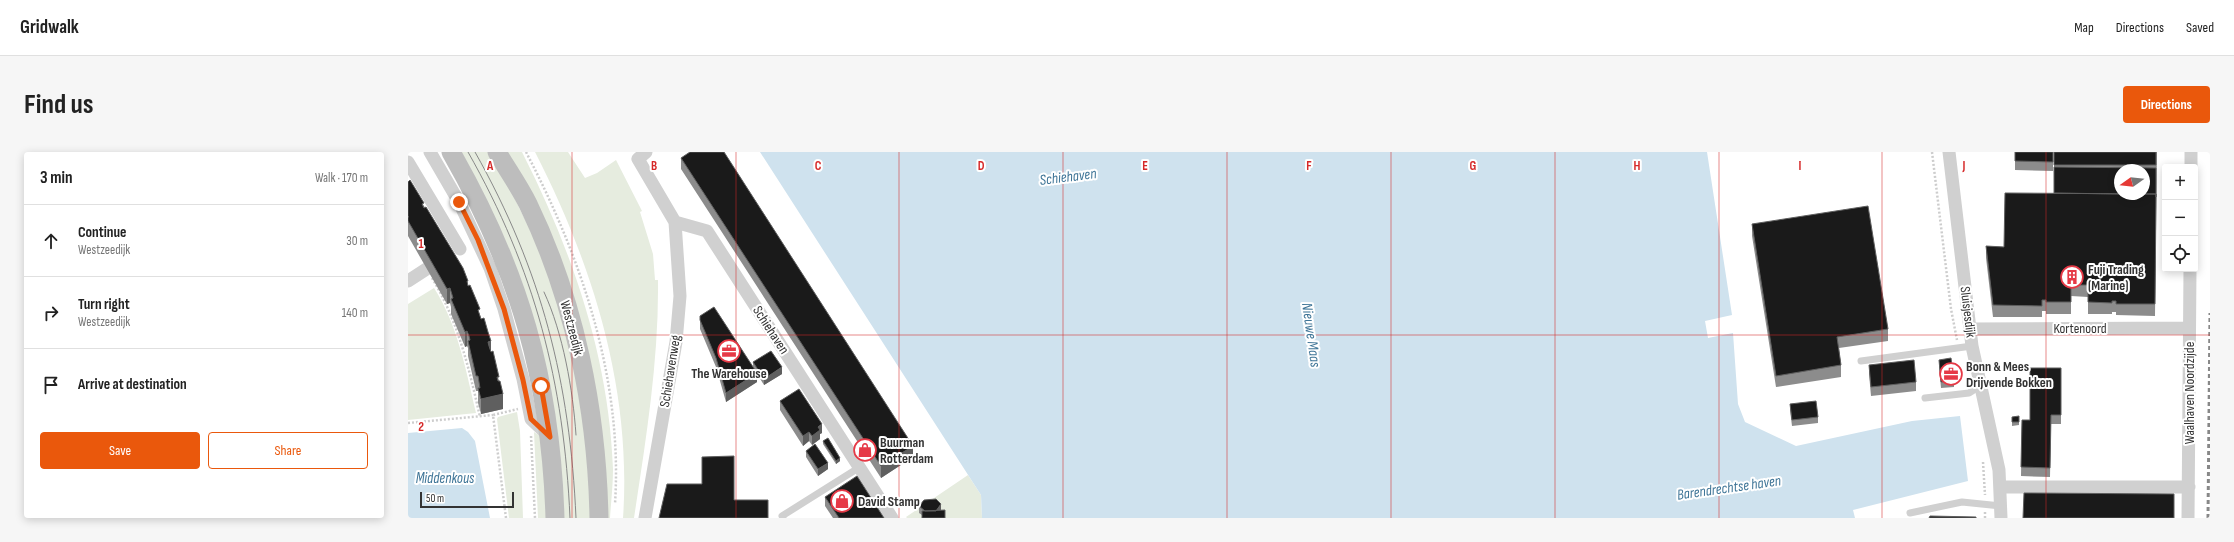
<!DOCTYPE html>
<meta charset="utf-8">
<style>
:root{--surface:#fff;--page:#f6f6f6;--text:#222;--muted:#767676;--line:#e0e0e0;--accent:#ea580c}
body{margin:0;font-family:"Sofia Sans Condensed",sans-serif;background:var(--page);color:var(--text)}
.controls{position:absolute;right:12px;top:12px;display:grid;overflow:hidden;border-radius:4px;box-shadow:0 2px 10px #0003}
.controls button{width:36px;height:36px;display:grid;place-items:center;padding:0;border:0;border-bottom:1px solid var(--line);background:var(--surface);color:var(--text);font:20px sans-serif}
.compass{position:absolute;left:1706px;top:12px;width:36px;height:36px;border-radius:50%;background:var(--surface);box-shadow:0 2px 10px #0003;rotate:255deg}
.scale{position:absolute;left:12px;bottom:10px;width:94px;box-sizing:border-box;padding-left:4px;border:2px solid #333;border-top:0;font-size:11px;line-height:14px;white-space:nowrap;color:#333;-webkit-text-stroke:3px #fff;paint-order:stroke}
.stop{position:absolute;width:12px;height:12px;margin:-9px;border:3px solid #ea580c;border-radius:50%;background:#fff}
.stop.end{background:#ea580c;border-color:#fff;box-shadow:0 1px 4px #0008}
.list{margin:0;padding:0;list-style:none}
h2{display:flex;justify-content:space-between;align-items:center;height:52px;margin:0;padding:0 16px;font-size:17px}
h2 small{font-size:13px;font-weight:400;color:var(--muted)}
.list li{display:grid;grid-template-columns:26px 1fr auto;gap:12px;align-items:center;box-sizing:border-box;height:72px;padding:0 16px;border-top:1px solid var(--line)}
.list b{display:block;font-size:15px;white-space:nowrap}
.list p{margin:0;font-size:13px;white-space:nowrap;color:var(--muted)}
.list em{font-size:13px;font-style:normal;color:var(--muted)}
.actions{display:flex;gap:8px;padding:12px 16px}
.actions a{flex:1;padding:9px 0;border:1px solid var(--accent);border-radius:4px;text-align:center;font-size:14px;color:var(--accent)}
.actions .main{background:var(--accent);color:#fff}
.icon{flex:none;width:22px;height:22px;fill:none;stroke:currentColor;stroke-width:2;stroke-linecap:round;stroke-linejoin:round}
.map{position:relative;flex:none;width:1802px;height:366px;overflow:hidden;border-radius:4px}
header{display:flex;align-items:center;gap:24px;box-sizing:border-box;height:56px;padding:0 20px;background:var(--surface);border-bottom:1px solid var(--line)}
header strong{font-size:19px}
nav{display:flex;gap:22px;margin-inline-start:auto;font-size:14px}
.intro{display:flex;align-items:center;justify-content:space-between;box-sizing:border-box;height:96px;padding:0 24px}
h1{margin:0;font-size:28px}
.button{padding:10px 18px;border-radius:4px;background:var(--accent);color:#fff;font-size:14px;font-weight:700}
main{display:flex;gap:24px;padding:0 24px}
aside{flex:1;background:var(--surface);border-radius:4px;box-shadow:0 2px 10px #0003}
.map>svg:first-child{display:block}
.green{fill:#e6ecdf}
.water{fill:#cfe2ee}
.lines{fill:none;stroke-linecap:round;stroke-linejoin:round}
.path{stroke:#cdcdcd;stroke-width:2.5;stroke-dasharray:2 2;stroke-linecap:butt}
.service{stroke:#d0d0d0;stroke-width:7}
.minor{stroke:#d0d0d0;stroke-width:13}
.secondary{stroke:#bdbdbd;stroke-width:19}
.tram{stroke:#888;stroke-width:1}
.rail{stroke:#888;stroke-width:3;stroke-dasharray:4 3;stroke-linecap:butt}
.wall{fill:#8c8c8c}
.shaded-wall{fill:#5f5f5f}
.building{fill:#1a1a1a;stroke:#5f5f5f}
.route{stroke:#ea580c;stroke-width:5}
.grid{fill:none;stroke:#d62828;stroke-width:1;stroke-opacity:0.55}
.labels{text-anchor:middle;dominant-baseline:central;stroke-width:4;stroke-linejoin:round;paint-order:stroke}
.poi-label{font-size:14px;font-weight:bold;fill:#333;stroke:#fff;text-anchor:start}
.street-label{font-size:14px;fill:#333;stroke:#fff}
.water-label{font-size:15px;font-style:italic;fill:#3f7597;stroke:#fff}
.grid-label{font-size:13px;text-anchor:middle;font-weight:bold;fill:#d62828;stroke:#fff;stroke-width:4;stroke-linejoin:round;paint-order:stroke}
</style>
<header>
<strong>Gridwalk</strong>
<nav><a>Map</a><a>Directions</a><a>Saved</a></nav>
</header>
<div class="intro"><h1>Find us</h1><a class="button">Directions</a></div>
<main>
<aside>
<h2>3 min<small>Walk · 170 m</small></h2>
<ul class="list">
<li><svg class="icon" aria-label="ahead" viewBox="0 0 24 24"><path d="M12 20V5M6 11l6-6 6 6"/></svg><div><b>Continue</b><p>Westzeedijk</p></div><em>30 m</em></li>
<li><svg class="icon" aria-label="right" viewBox="0 0 24 24"><path d="M7 20v-9h11M14 6l5 5-5 5"/></svg><div><b>Turn right</b><p>Westzeedijk</p></div><em>140 m</em></li>
<li><svg class="icon" aria-label="arrive" viewBox="0 0 24 24"><path d="M6 21V4h12l-3 4 3 4H6"/></svg><div><b>Arrive at destination</b></div></li>
</ul>
<div class="actions"><a class="main">Save</a><a>Share</a></div>
</aside>
<div class="map">
<svg width="1802" height="366" viewBox="0 0 1802 366">
<rect width="100%" height="100%" fill="#fff"/>
<!-- green -->
<path class="green" d="M48,0H80L93,18L139,113L170,218L186,366H151L141,247Z
M98,0H114L115,2C165,101 201,206 205,317C205,333 203,350 202,366H194L185,250Z
M127,0H160L177,26L189,21L208,8L234,59L232,60L245,102L247,128H250C251,208 238,287 226,366H215C224,238 185,113 127,0Z
M26,136C50,173 58,219 68,261L0,268V152Z
M109,260L112,279L115,366H101L89,267L90,265Z
M126,280L135,286L140,366H130Z
M560,323L573,343L574,366H499L498,365Z"/>
<!-- water -->
<path class="water" d="M352,0H1299L1324,163L1297,169L1300,186L1325,181L1330,252L1337,270L1388,294L1504,269L1552,264L1560,329L1445,358L1447,366H574L573,343Z
M54,276L60,280L67,289L82,366H0V281Z"/>
<g class="lines">
<!-- path -->
<path class="path" d="M118,0C174,107 215,228 207,352
M1524,0L1543,157L1549,188
M24,126C50,169 61,216 72,265
M0,271L85,263
M123,284L127,366
M1575,310L1577,343
M98,366L85,263L110,257
M1577,366V360"/>
<!-- service -->
<path class="service" d="M1453,209L1564,194
M1517,246L1561,241L1572,234
M1502,361L1554,350L1593,354
M375,366L374,364L452,315"/>
<!-- minor -->
<path class="minor" d="M22,0L51,50L82,116L96,157L115,227L123,267L142,285
M238,0L230,7L267,70L299,79L484,366
M1541,0L1564,194L1591,318L1593,366
M0,10L52,97
M1783,15V0
M0,129L20,116
M1562,177L1781,176
M1593,335H1781
M237,366L268,190L272,144L267,70
M1780,366L1782,117"/>
<!-- secondary -->
<path class="secondary" d="M43,0C111,119 143,228 147,366
M89,0C99,17 111,34 120,52C167,149 189,259 191,366"/>
<!-- tram -->
<path class="tram" d="M60,0C127,118 156,230 162,366
M67,0C134,119 162,230 168,366
M136,140C155,181 165,238 168,283"/>
<!-- rail -->
<path class="rail" d="M1800,366L1802,161"/>
</g>
<!-- wall -->
<path class="wall" d="M1607,0H1645V19L1607,18Z
M1646,0H1749L1747,164L1708,163V160H1704V162H1680V145L1663,144V162H1638V159H1634V165H1585L1578,106V94L1596,95L1646,41Z
M273,6L505,305L473,326L273,17Z
M0,29L16,54L60,134L72,163L83,199L91,229L95,257L73,262L70,251V239H68L60,204V196L59,194L57,195L43,162V155L42,151L39,152L0,84Z
M1344,72L1480,177V189L1431,196L1433,213V225L1368,235L1344,84Z
M292,164L345,216V210L374,222L356,233L349,222V230L318,250L308,215L292,177Z
M1531,208L1546,229V235L1533,236L1531,214Z
M1461,213L1508,230V239L1463,244L1461,222Z
M1653,216V272H1643L1642,325L1613,324L1614,268H1622Z
M372,249L414,281L412,282V287L404,293L401,289L395,294L372,258Z
M1382,252L1410,265V271L1384,274L1382,258Z
M1604,265L1611,270V273L1604,274Z
M415,289L432,309L428,312L415,292Z
M398,299L420,317L410,324L398,305Z
M417,345L476,366H425L417,354Z
M511,354L533,358L537,366H514V363L511,361Z"/>
<!-- shaded-wall -->
<path class="shaded-wall" d="M42,136V151L39,152V137Z
M59,179V194L57,195V180Z
M83,189V205L80,190Z
M374,215V222L356,233V227Z
M349,221V230L318,250V241Z
M95,242V257L73,262V247Z
M414,272V281L412,282V287L404,293V284L410,275Z
M401,280V289L395,294V284Z
M505,294V305L473,326V314Z
M432,306V309L428,312V309Z
M420,311V317L410,324V317Z
M533,352V359H528Z"/>
<!-- building -->
<path class="building" d="M282,0H316L505,294L473,314L273,6Z
M1607,0H1645V10L1607,9Z
M1646,0H1748V13H1646Z
M1646,15L1748,16V45V42H1731H1736V18H1712V42L1646,41Z
M2,28L16,51L14,52L16,56L18,55L55,116L60,129H59L60,134L62,133L72,157L70,158L73,167L76,166L80,180L83,189L80,190L81,194L83,200L85,199L91,225H89L90,229H92L95,242L73,247L70,236H72L70,224H68L60,189L62,188L61,184L59,179L57,180L43,147L45,146L42,136L39,137L0,69V65H1L0,64V29V30Z
M1597,41L1748,42L1747,152H1708V149H1704V151L1680,150V133H1663V150H1638V148H1634V154L1585,153L1578,94L1596,95Z
M1460,54L1480,177L1429,185L1433,213L1368,224L1344,72Z
M306,155L349,221L318,241L308,206L292,168V164Z
M363,199L374,215L356,227L345,210Z
M1543,206L1546,229L1533,230L1531,208Z
M1506,208L1508,230L1463,235L1461,213Z
M1622,216H1653V263H1643L1642,316L1613,315L1614,268H1622Z
M391,237L414,272L410,275L412,278L404,284L401,280L395,284L372,249Z
M1408,249L1410,265L1384,268L1382,252Z
M1611,264V270H1604V265Z
M420,286L432,306L428,309L415,289Z
M407,292L420,311L410,317L398,299Z
M326,304V348H360V366H251L259,332H294V305Z
M449,324L476,366H431L417,345Z
M1616,341L1766,342V366H1615Z
M528,347L533,352L528,359H517L511,354L516,348Z
M537,358V366H514V359Z
M1522,364L1568,365V366H1521Z"/>
<g class="lines">
<!-- route -->
<path class="route" d="M51,50L70,88L96,157L115,228L123,267L142,285L133,234"/>
</g>
<!-- grid -->
<path class="grid" d="M164,0V366M328,0V366M491,0V366M655,0V366M819,0V366M983,0V366M1147,0V366M1311,0V366M1474,0V366M1638,0V366M0,183H1802"/>
<!-- icons -->
<defs>
<g id="building-ring" transform="scale(1.15)"><circle r="9.5" fill="#fff" stroke="#e63946" stroke-width="1.5"/><path d="M-4-6H4V6H1V3H-1V6H-4ZM-2.5-4.3h1.7v1.8h-1.7ZM.8-4.3h1.7v1.8H.8ZM-2.5-1h1.7V.8h-1.7ZM.8-1h1.7V.8H.8Z" fill="#e63946"/></g>
<g id="office-ring" transform="scale(1.15)"><circle r="9.5" fill="#fff" stroke="#e63946" stroke-width="1.5"/><path d="M-6-3h4V-5.5h4V-3h4V5H-6ZM-1-4.5V-3h2v-1.5ZM-6 0V1H6V0Z" fill="#e63946"/></g>
<g id="shop-ring" transform="scale(1.15)"><circle r="9.5" fill="#fff" stroke="#e63946" stroke-width="1.5"/><path d="M-5-2.5h2.3a2.7 3.5 0 0 1 5.4 0H5L5.5 6h-11ZM-1.5-2.5h3a1.5 2.3 0 0 0-3 0Z" fill="#e63946"/></g>
</defs>
<g fill-rule="evenodd">
<use href="#building-ring" x="1664" y="125"/>
<use href="#office-ring" x="321" y="199"/>
<use href="#office-ring" x="1543" y="222"/>
<use href="#shop-ring" x="457" y="298"/>
<use href="#shop-ring" x="434" y="349"/>
</g>
<g class="labels">
<!-- poi labels -->
<g class="poi-label">
<text x="1680" y="117">Fuji Trading<tspan x="1680" dy="16">(Marine)</tspan></text>
<text x="1558" y="214">Bonn &amp; Mees<tspan x="1558" dy="16">Drijvende Bokken</tspan></text>
<text x="321" y="221" text-anchor="middle">The Warehouse</text>
<text x="472" y="290">Buurman<tspan x="472" dy="16">Rotterdam</tspan></text>
<text x="450" y="349">David Stamp</text>
</g>
<!-- street labels -->
<g class="street-label">
<text transform="translate(1560 160) rotate(83)">Sluisjesdijk</text>
<text transform="translate(164 176) rotate(75)">Westzeedijk</text>
<text x="1672" y="176">Kortenoord</text>
<text transform="translate(363 178) rotate(57)">Schiehaven</text>
<text transform="translate(262 219) rotate(-81)">Schiehavenweg</text>
<text transform="translate(1781 241) rotate(-90)">Waalhaven Noordzijde</text>
</g>
<!-- water labels -->
<g class="water-label">
<text transform="translate(660 25) rotate(-7)">Schiehaven</text>
<text transform="translate(903 183) rotate(82)">Nieuwe Maas</text>
<text x="37" y="326">Middenkous</text>
<text transform="translate(1321 336) rotate(-8)">Barendrechtse haven</text>
</g>
</g>
<g class="grid-label">
<text x="82" y="18">A</text>
<text x="246" y="18">B</text>
<text x="410" y="18">C</text>
<text x="573" y="18">D</text>
<text x="737" y="18">E</text>
<text x="901" y="18">F</text>
<text x="1065" y="18">G</text>
<text x="1229" y="18">H</text>
<text x="1392" y="18">I</text>
<text x="1556" y="18">J</text>
<text x="13" y="96">1</text>
<text x="13" y="279">2</text>
</g>
</svg>
<div class="controls">
<button>+</button>
<button>−</button>
<button><svg class="icon" aria-label="locate" viewBox="0 0 24 24"><circle cx="12" cy="12" r="6"/><path d="M12 2v4M12 18v4M2 12h4M18 12h4"/></svg></button>
</div>
<svg class="compass" viewBox="-18 -18 36 36"><path d="M0-13l5 13h-10z" fill="#e53935"/><path d="M0 13l5-13h-10z" fill="#767676"/></svg>
<div class="scale">50 m</div>
<div class="stop" style="left:133px;top:234px"></div>
<div class="stop end" style="left:51px;top:50px"></div>
</div>
</main>
